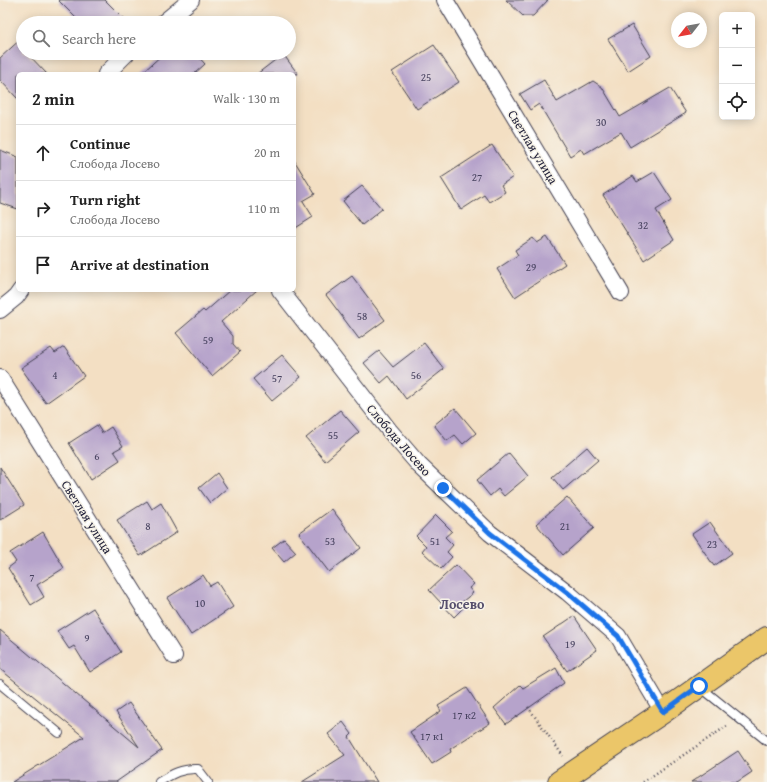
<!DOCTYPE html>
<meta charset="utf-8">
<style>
:root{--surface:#fff;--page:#f2f2f2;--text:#222;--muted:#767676;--line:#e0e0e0}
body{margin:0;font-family:"Gentium Book Plus",serif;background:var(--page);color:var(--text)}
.controls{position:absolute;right:12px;top:12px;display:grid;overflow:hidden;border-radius:6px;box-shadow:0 2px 10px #0003}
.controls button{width:36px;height:36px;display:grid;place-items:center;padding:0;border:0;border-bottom:1px solid var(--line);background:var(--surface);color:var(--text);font:20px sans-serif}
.compass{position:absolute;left:671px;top:12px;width:36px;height:36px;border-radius:50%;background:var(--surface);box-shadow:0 2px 10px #0003;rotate:239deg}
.stop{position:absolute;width:12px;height:12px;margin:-9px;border:3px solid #1a73e8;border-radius:50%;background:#fff}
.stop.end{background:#1a73e8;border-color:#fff;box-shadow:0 1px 4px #0008}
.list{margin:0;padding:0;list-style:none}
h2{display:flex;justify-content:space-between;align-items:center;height:52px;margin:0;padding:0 16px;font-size:17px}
h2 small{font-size:13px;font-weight:400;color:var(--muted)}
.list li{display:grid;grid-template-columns:26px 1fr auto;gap:12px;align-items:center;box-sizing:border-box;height:56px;padding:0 16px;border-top:1px solid var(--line)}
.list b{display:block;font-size:15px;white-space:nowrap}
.list p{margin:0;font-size:13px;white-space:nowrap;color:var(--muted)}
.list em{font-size:13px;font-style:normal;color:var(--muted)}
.icon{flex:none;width:22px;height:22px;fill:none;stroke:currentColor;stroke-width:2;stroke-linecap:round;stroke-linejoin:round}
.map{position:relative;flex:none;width:767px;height:782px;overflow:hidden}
.search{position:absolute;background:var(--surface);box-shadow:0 2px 10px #0003;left:16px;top:16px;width:280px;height:44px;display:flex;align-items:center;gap:10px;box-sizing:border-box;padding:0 14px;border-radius:22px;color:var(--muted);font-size:15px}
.panel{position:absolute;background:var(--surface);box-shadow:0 2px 10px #0003;left:16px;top:72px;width:280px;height:220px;border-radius:6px}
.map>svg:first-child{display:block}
.building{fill:#b6a3cb}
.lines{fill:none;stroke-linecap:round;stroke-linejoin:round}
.service-casing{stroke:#413e4f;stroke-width:10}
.minor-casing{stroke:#413e4f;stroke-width:18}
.primary-casing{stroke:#413e4f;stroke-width:24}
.path{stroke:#413e4f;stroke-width:2.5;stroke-dasharray:1 3;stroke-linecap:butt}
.service{stroke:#fff;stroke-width:8}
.minor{stroke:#fff;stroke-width:16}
.primary{stroke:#ebc669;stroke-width:22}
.route{stroke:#1a73e8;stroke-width:5}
.labels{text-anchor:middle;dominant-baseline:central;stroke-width:3;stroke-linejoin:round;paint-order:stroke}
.number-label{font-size:11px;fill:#47425f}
.street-label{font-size:13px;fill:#22223b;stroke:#f7f3e8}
.neighbourhood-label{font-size:14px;font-weight:bold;fill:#564f6d;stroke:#f7f3e8}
</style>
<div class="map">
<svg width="767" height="782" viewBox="0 0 767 782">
<rect width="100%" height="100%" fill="#f7f3e8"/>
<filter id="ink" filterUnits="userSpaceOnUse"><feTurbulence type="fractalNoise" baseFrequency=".025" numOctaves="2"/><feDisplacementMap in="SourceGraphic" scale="8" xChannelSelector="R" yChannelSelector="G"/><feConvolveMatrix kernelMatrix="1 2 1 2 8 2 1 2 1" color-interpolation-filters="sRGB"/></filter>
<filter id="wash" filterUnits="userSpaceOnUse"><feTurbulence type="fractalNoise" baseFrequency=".012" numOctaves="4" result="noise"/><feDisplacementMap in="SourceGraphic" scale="16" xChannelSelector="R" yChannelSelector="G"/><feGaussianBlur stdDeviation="0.9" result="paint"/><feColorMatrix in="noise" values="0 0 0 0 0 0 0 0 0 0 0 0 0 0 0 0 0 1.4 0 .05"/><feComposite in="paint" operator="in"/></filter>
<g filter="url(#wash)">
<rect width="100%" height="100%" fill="#f3dfc3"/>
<g id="blocks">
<!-- building -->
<path class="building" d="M58,0H105L128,23H81Z
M506,0H548L533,16H523Z
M632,25L651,56L628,71L608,39Z
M23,37V53H27L47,74H18V99L0,80V58Z
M434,45L459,82L417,109L392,72Z
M164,53H195L205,64L194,74H141Z
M283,54L298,74H257Z
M544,80L557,102L593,81L602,87L620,117L670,88L686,113L630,147L621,132L584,154L581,149L570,156L539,104L530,110L520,94Z
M492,145L513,177L501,185L505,192L489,202L484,195L461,210L441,178Z
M0,150L18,157V209L0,203Z
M294,160L315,194L303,201L313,217L294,229Z
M654,172L672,200L656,210L674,240L644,260L603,195L633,176L637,182Z
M362,186L382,209L362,225L343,201Z
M547,237L565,264L515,297L497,269L518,255L515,250L533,238L537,243Z
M352,276L385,320L359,339L326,295Z
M230,290H257L221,322L233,336V344L240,352L212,376L176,333L203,310L205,312Z
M424,343L444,369L406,399L389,376L381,383L364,363L379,351L393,367Z
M64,347L84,376L46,403L21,368L51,348L55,353Z
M282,355L301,377L272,401L253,379Z
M455,408L476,433L463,444L455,435L447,441L434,425Z
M340,410L359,432L325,461L306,438Z
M97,425L102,433L111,427L123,446L114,451L120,460L91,479L69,443Z
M587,447L598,460L563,490L552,477Z
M509,453L528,476L504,496L498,489L490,496L477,480Z
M0,467L24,505L0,520Z
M217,473L227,488L210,503L199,488Z
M567,497L594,528L563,555L536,524Z
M147,501L152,509L161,503L177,532L140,556L117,520Z
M332,509L361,548L329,572L299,533Z
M436,515L452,531L445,537L453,545L447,552L452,557L441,569L422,551L426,546L416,536Z
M710,522L732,553L714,566L692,534Z
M43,532L64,568L37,585L44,597L31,605L8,568L16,562L10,553Z
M284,539L296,552L284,562L272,548Z
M456,565L474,584L469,588L473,593L463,601L466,605L454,617L429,590Z
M203,575L210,586L217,582L233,607L191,635L167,598Z
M93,608L121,652L90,672L74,646L69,649L57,631Z
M574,616L597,650L567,671L543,637Z
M0,630L139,747L116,712L129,703L162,750L116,782H12L84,737L0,669Z
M556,668L564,683L506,724L494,708L520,685L523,688Z
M467,688L490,723L450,749L451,752L432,764L410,732L441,711L438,706Z
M343,722L352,734L349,737L377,782H302L345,755L328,734Z
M738,751L752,772L737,782H691Z"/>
</g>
</g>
<g filter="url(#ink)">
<use href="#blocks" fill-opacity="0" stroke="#413e4f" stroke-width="1"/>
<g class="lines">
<!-- service casing -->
<g class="service-casing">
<path id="service" d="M0,684L59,733
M699,686L767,741
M159,782C172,774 182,768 198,769L208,782"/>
</g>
<!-- minor casing -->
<g class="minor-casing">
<path id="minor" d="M445,0L621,293
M163,23L191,0
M106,74L127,53
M280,290L389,430L419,465L490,533L567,592L618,636L663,712
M0,310L16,297L21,290
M0,378L174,656"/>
</g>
<!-- primary casing -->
<g class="primary-casing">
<path id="primary" d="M559,782L663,712L767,638"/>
</g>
<!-- path -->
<path class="path" d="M528,707L563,756
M643,782L727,726"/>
<!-- service -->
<use href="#service" class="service"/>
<!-- minor -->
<use href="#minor" class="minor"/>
<!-- primary -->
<use href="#primary" class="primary"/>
</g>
</g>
<g class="lines" filter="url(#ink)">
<!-- route -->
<path class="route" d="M443,488L490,533L567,592L618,636L663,712L699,686"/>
</g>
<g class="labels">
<!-- number labels -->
<g class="number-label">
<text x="426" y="77">25</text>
<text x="601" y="122">30</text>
<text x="477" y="177">27</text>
<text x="643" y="225">32</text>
<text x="531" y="267">29</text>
<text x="362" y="316">58</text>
<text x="208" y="340">59</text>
<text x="55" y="375">4</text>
<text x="416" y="375">56</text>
<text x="277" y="378">57</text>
<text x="333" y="435">55</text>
<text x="97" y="456">6</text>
<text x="148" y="526">8</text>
<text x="565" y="526">21</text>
<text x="330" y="541">53</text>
<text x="435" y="541">51</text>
<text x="712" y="544">23</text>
<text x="32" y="577">7</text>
<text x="200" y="603">10</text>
<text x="87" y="638">9</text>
<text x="570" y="644">19</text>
<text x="464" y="715">17 к2</text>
<text x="432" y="736">17 к1</text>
</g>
<!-- street labels -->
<g class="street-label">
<text transform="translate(533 147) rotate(59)">Светлая улица</text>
<text transform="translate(399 440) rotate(49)">Слобода Лосево</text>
<text transform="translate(87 517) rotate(58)">Светлая улица</text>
</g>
<!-- neighbourhood labels -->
<g class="neighbourhood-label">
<text x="462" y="604">Лосево</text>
</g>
</g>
</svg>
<div class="controls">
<button>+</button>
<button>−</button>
<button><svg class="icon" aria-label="locate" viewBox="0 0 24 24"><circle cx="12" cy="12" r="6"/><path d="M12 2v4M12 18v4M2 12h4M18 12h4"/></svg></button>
</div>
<svg class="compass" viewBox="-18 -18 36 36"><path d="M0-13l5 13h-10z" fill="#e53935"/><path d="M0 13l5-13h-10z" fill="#767676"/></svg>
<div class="stop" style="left:699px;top:686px"></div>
<div class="stop end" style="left:443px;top:488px"></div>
<div class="search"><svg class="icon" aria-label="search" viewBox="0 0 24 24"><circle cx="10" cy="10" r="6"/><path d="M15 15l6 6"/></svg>Search here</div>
<section class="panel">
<h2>2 min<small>Walk · 130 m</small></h2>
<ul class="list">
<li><svg class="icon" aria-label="ahead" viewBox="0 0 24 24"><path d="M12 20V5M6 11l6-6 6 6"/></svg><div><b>Continue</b><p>Слобода Лосево</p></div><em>20 m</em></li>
<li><svg class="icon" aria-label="right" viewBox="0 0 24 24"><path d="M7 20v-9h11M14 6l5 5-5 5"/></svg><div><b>Turn right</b><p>Слобода Лосево</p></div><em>110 m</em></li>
<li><svg class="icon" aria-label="arrive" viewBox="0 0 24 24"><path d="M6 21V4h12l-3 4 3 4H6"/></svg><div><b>Arrive at destination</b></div></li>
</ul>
</section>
</div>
